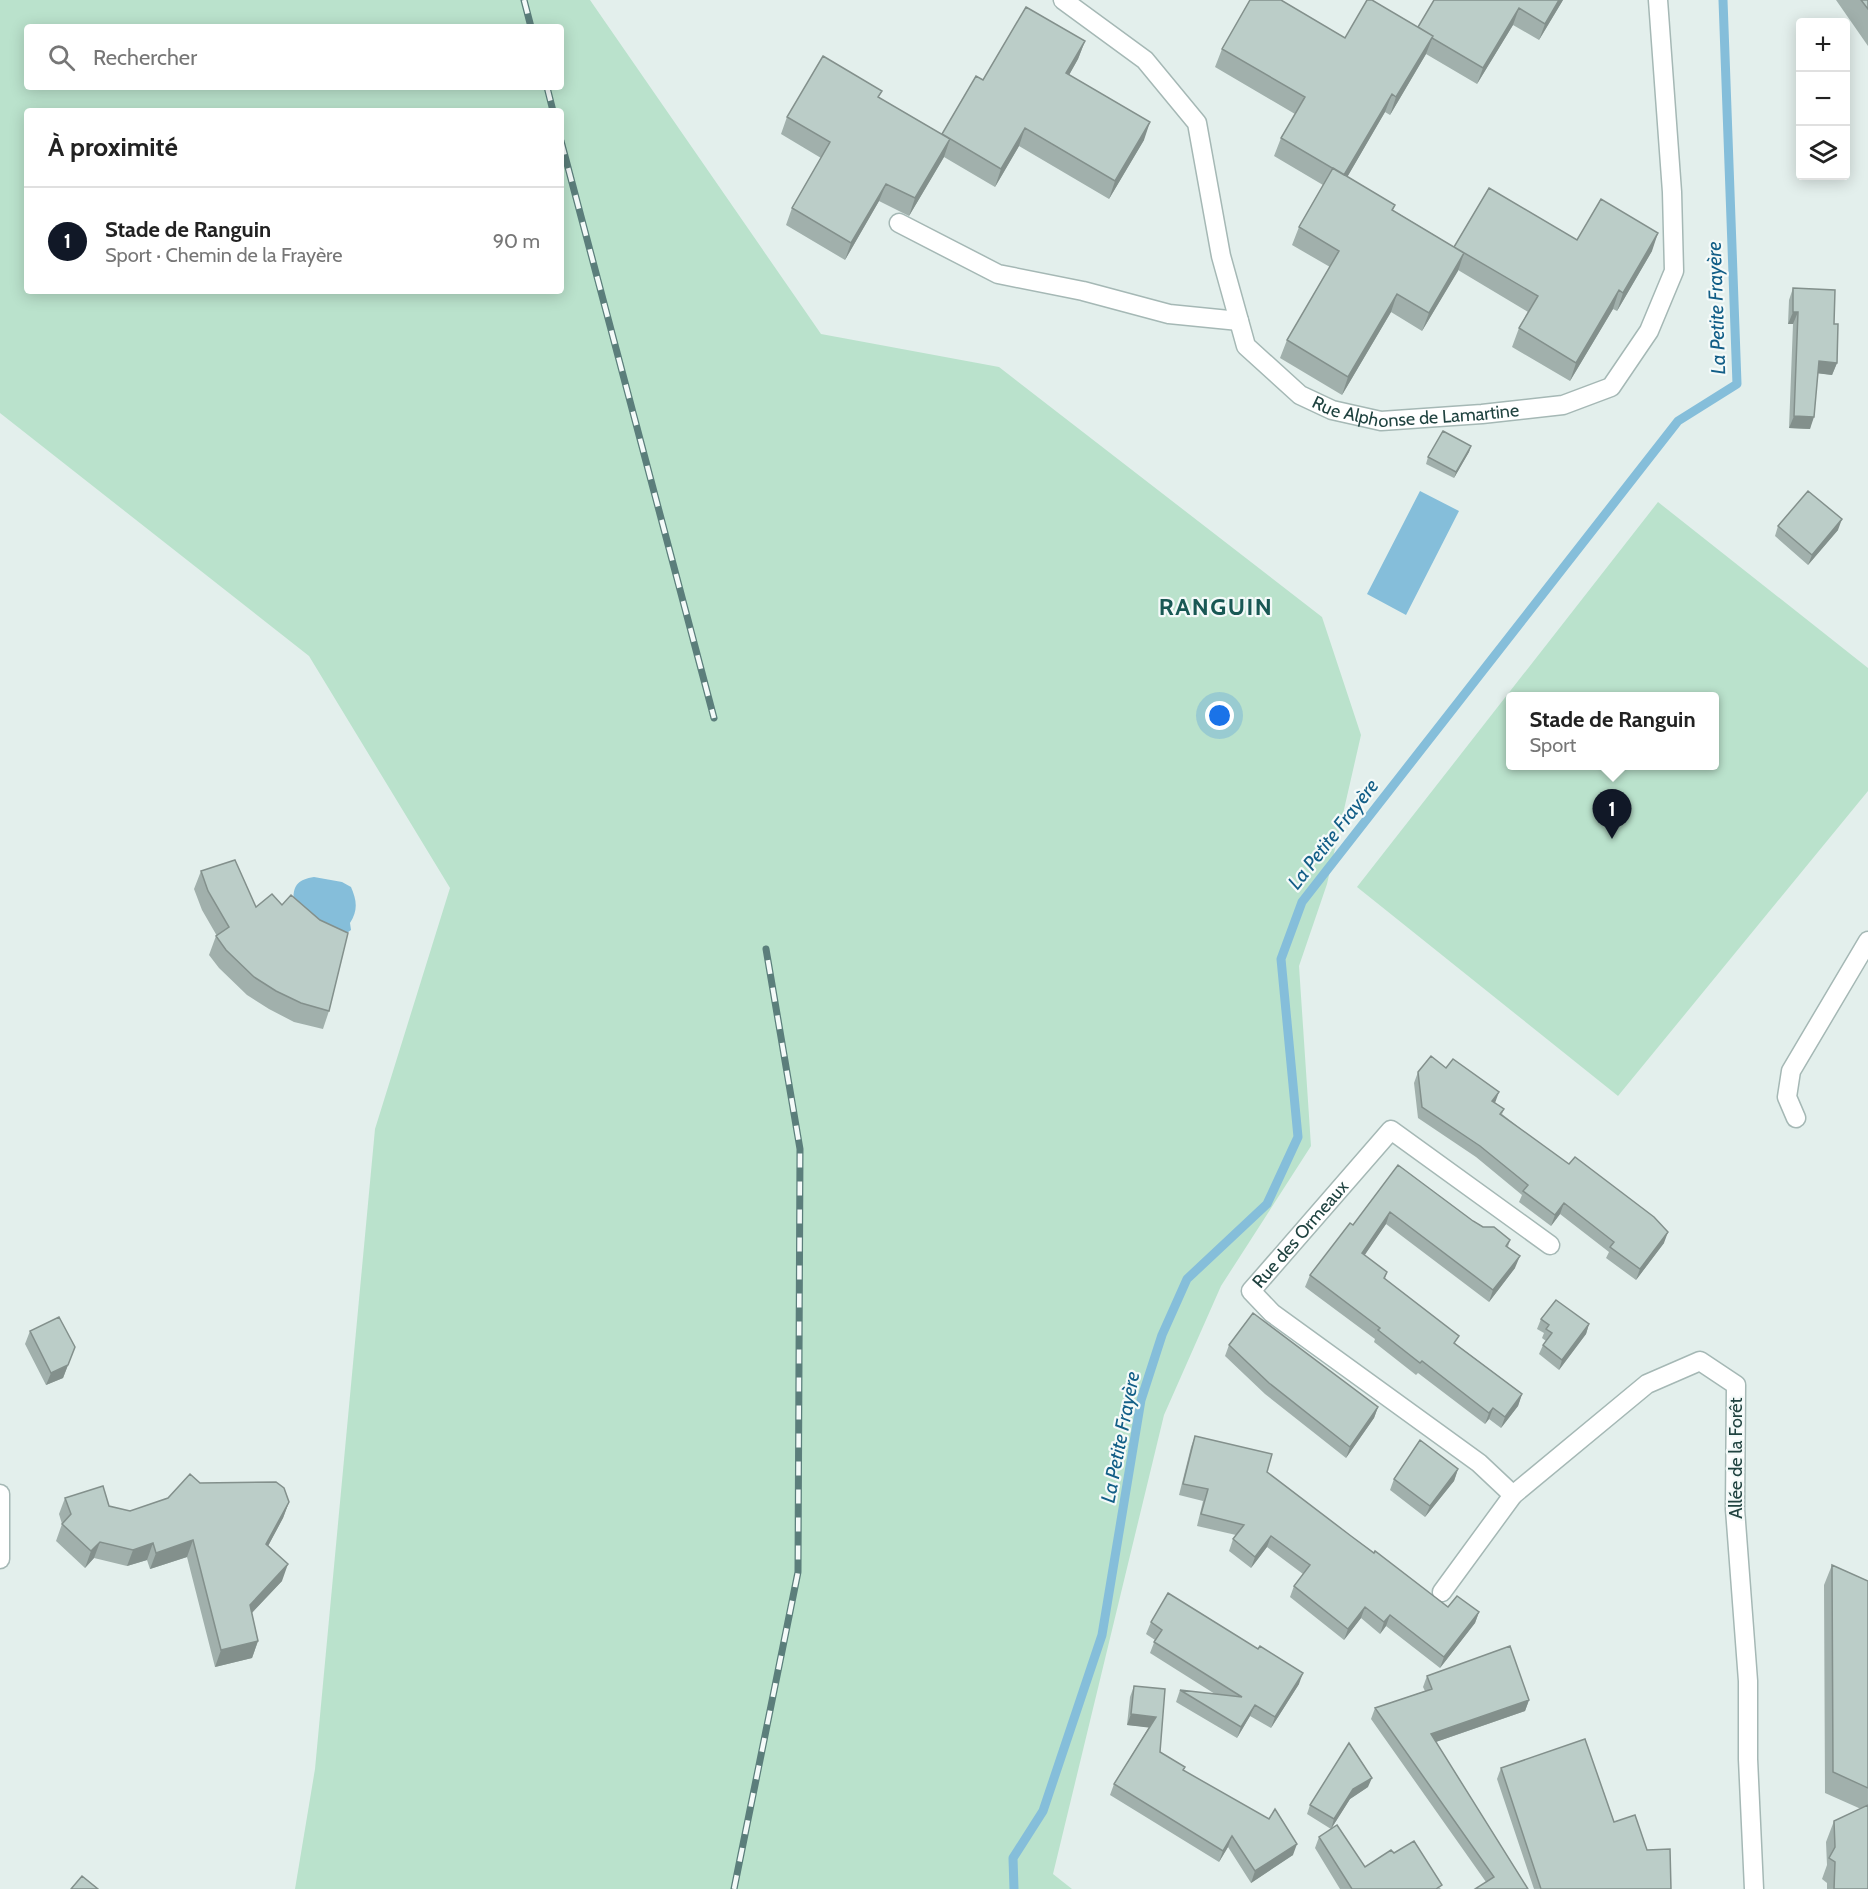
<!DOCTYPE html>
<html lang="fr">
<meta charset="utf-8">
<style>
:root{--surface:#fff;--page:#f2f2f2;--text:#222;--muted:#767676;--line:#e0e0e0;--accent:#111827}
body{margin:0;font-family:Cabin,sans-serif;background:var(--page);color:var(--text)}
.controls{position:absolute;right:18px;top:18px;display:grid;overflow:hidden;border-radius:6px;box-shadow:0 3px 15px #0003}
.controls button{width:54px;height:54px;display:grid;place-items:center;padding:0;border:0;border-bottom:2px solid var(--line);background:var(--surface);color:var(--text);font:30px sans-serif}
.you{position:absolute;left:1220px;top:716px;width:21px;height:21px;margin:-15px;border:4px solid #fff;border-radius:50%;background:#1a73e8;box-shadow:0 0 0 9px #1a73e833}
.badge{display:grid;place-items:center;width:39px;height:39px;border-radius:50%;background:var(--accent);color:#fff;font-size:20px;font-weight:700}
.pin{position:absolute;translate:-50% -50px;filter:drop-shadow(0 2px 3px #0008)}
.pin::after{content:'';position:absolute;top:32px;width:21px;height:18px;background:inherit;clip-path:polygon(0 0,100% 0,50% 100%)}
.popup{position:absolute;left:1506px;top:692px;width:213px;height:78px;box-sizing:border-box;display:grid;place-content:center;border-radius:6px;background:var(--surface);filter:drop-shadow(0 2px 4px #0005);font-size:20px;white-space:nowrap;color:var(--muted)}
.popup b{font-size:22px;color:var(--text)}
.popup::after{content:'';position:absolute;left:50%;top:100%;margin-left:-12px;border:12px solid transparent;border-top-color:var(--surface)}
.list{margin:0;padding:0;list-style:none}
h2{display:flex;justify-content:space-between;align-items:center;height:78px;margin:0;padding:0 24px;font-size:26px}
h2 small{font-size:20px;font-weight:400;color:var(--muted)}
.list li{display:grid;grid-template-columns:39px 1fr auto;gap:18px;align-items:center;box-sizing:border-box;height:108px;padding:0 24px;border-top:2px solid var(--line)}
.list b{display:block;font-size:22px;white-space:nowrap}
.list p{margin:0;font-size:20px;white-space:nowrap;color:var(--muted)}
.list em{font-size:20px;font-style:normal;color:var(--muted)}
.icon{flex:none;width:33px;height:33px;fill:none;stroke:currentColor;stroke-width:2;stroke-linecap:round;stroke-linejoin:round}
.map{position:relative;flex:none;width:1868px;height:1889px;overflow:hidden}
.search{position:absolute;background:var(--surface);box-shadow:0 3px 15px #0003;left:24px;top:24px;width:540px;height:66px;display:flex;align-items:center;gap:15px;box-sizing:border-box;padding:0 21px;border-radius:6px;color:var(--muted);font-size:22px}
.panel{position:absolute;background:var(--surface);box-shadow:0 3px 15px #0003;left:24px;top:108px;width:540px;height:186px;border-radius:6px}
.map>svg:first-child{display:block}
.green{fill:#bae2cc;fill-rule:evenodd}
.water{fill:#85beda}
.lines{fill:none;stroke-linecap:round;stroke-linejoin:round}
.stream{stroke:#85beda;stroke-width:9}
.minor-casing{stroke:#a5b8b5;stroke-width:21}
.minor{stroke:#fff;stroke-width:18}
.rail-casing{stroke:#5b7e7b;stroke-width:7}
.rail{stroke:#f4faf9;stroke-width:4.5;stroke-dasharray:14;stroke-linecap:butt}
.wall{fill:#a1b0ac}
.shaded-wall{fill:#83908c}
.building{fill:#bbcdc8;stroke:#83908c;stroke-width:1.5}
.labels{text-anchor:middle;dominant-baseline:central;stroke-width:4.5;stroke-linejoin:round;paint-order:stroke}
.street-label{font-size:18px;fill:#204340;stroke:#f4faf9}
.water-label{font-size:20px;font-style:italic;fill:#125e87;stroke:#f4faf9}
.district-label{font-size:24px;font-weight:bold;letter-spacing:1.5px;fill:#195854;stroke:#f4faf9}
</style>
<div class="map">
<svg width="1868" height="1889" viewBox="0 0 1868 1889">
<rect width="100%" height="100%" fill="#e3efec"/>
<!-- green -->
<path class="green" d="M0,0H590L821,334L999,367L1322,617L1361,735L1327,884L1299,966L1311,1146L1221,1286L1164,1415L1053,1874L1072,1889H295L315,1769L375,1129L450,888L309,656L0,413ZM27,27H561V87H27ZM27,111H561V291H27Z
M1658,502L1868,668V791L1618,1096L1357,887ZM1510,696H1714V766H1510Z"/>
<!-- water -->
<path class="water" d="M1420,491L1459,511L1406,615L1367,594Z
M314,877L342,882L351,887C357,901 358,910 350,923L351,930L344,935L294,905C292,887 296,880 314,877Z"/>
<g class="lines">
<!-- stream -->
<path class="stream" d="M1014,1889L1013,1858L1043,1811L1102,1635L1141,1400L1162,1335L1187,1279L1267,1204L1298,1137L1281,959L1302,902L1678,421L1737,384L1723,0"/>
<!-- minor casing -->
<g class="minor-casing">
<g id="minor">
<path id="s1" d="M1063,0L1145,60L1197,123L1221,256L1246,346L1300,395L1332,410L1381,421L1482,414L1563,405L1611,387L1649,331L1674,271L1672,192L1658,0"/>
<path d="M899,223L998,274L1083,291L1169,314L1239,321"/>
<path d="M1796,1118L1787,1097L1791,1071L1868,941"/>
<path d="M0,1494V1559"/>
<path id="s2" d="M1513,1495L1479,1463L1272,1313L1251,1291L1391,1130L1550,1245"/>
<path d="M1442,1592L1513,1495L1647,1384L1700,1361L1736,1385L1735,1509L1748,1681V1759L1754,1889"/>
</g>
</g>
<!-- minor -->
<use href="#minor" class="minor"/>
<!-- rail casing -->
<g class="rail-casing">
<path id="rail" d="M524,0L531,27
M547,87L553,111
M561,141L714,718
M734,1889L798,1572L800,1149L766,949"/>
</g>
<!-- rail -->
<use href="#rail" class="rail"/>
</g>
<!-- wall -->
<path class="wall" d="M1563,0L1539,40L1513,25L1477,84L1426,54L1390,115L1385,112L1347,177L1395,205L1393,210L1454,247L1577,240L1652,251L1617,311L1613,309L1570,381L1512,347L1519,328L1528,312L1458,270L1422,331L1391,312L1342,395L1280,358L1287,340L1330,267L1292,245L1299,227L1323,185L1274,156L1281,138L1295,114L1215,67L1222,49L1345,38L1418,27Z
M1836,0H1868V46Z
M1085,41L1078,59L1069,75L1144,140L1109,199L1019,146L995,187L944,157L909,216L879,201L845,260L786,225L792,208L821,158L781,134L787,117L879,98L942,135L976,76L983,80Z
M1793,288L1834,324L1837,363L1832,375L1818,373L1810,429L1789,428L1793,324H1788L1789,300Z
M1471,446L1469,452L1454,478L1426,464L1428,457Z
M1778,526L1838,530L1808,565L1775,536Z
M201,871L256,907L329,1011L323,1029L294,1022L269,1009L247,995L219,968L209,955L216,936H217L202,910L194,889Z
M1446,1068L1504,1109L1502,1114L1664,1243L1636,1280L1606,1258L1609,1252L1560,1214L1551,1226L1519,1202L1522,1195L1476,1157L1418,1118L1414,1083L1418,1072Z
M1398,1165L1473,1221L1483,1227L1510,1240L1508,1247L1515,1268L1489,1302L1386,1224L1364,1255L1387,1272L1385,1279L1456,1344L1522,1394L1518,1406L1501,1428L1489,1419L1485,1424L1418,1373L1416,1375L1374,1342L1375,1339L1305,1287L1310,1275L1353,1225Z
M1541,1319L1589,1324L1586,1334L1559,1370L1539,1354L1543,1345L1546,1341L1542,1338L1544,1333L1537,1329Z
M30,1331L75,1347L63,1378L46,1385L25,1344Z
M1229,1345L1378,1407L1374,1418L1346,1458L1265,1394L1225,1356Z
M1195,1436L1267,1472L1351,1536L1448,1607L1479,1612L1475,1623L1440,1668L1386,1626L1380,1634L1361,1618L1344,1640L1290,1597L1294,1586L1303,1574L1267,1547L1251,1568L1229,1551L1233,1539L1236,1535L1197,1526L1203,1501L1179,1495L1191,1447Z
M1458,1469L1454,1481L1425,1517L1390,1490L1394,1479Z
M200,1483L289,1502L283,1518L268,1546L282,1581L252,1613L258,1641L252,1658L215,1667L187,1557L150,1569L147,1560L127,1566L94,1558L85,1568L56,1541L62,1524L59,1514L65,1498L130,1511L168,1498Z
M1832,1565L1868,1581V1889H1827V1883L1822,1879L1827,1865L1826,1842L1834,1821L1861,1809L1825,1793L1824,1585Z
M1151,1622L1299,1684L1271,1728L1250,1716L1237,1738L1176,1702L1180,1690L1215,1694L1150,1653L1155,1640L1146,1634Z
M1427,1676L1529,1700L1525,1711L1436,1742L1528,1889L1486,1882L1371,1719L1375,1708L1425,1691L1423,1687Z
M1134,1686L1160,1752L1185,1767L1183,1771L1293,1855L1251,1883L1228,1847L1219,1862L1110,1795L1114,1784L1149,1727L1127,1725L1130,1697Z
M1501,1768L1614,1822L1647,1850L1671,1889H1534L1497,1779Z
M1368,1787L1350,1799L1331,1829L1307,1814L1310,1805Z
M1319,1837L1365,1867L1394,1853L1441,1889H1340L1315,1848Z"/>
<!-- shaded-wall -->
<path class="shaded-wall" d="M1559,0H1563L1539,40L1545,24Z
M1519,8L1513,25L1477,84L1483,68Z
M1433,36L1426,54L1390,115L1396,97Z
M1085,41L1078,59L1060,91L1066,73Z
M1392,94L1385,112L1338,193L1344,175Z
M1150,122L1144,140L1109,199L1115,181Z
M1025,128L1019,146L995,187L1001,169Z
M950,139L944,157L909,216L915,198Z
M886,184L879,201L845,260L851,243Z
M1658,233L1652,251L1617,311L1623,293Z
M1464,253L1458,271L1422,331L1429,313Z
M1619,290L1613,309L1570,381L1576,363Z
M1397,294L1391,312L1342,395L1348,377Z
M1793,312H1798L1793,324H1788Z
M1819,361L1837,363L1832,375L1815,373Z
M1794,416L1814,417L1810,429L1789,428Z
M1471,446L1469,452L1454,478L1456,472Z
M1842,519L1838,530L1808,565L1812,555Z
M1499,1092L1495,1103L1492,1101Z
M1564,1203L1560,1214L1551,1226L1555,1215Z
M1390,1212L1386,1224L1358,1265L1362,1253Z
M1668,1232L1664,1243L1636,1280L1640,1269Z
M1520,1256L1515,1268L1489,1302L1493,1290Z
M1589,1324L1586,1334L1559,1370L1562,1360Z
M68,1365L63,1378L46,1385L51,1373Z
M1522,1394L1518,1406L1501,1428L1505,1417Z
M1378,1407L1374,1418L1346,1458L1350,1447Z
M1493,1408L1489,1419L1485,1424L1489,1413Z
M1458,1469L1454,1481L1425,1517L1430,1506Z
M289,1502L283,1518L260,1561L266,1544Z
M1271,1536L1267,1547L1251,1568L1255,1557Z
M193,1540L187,1557L150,1569L156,1553Z
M100,1542L94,1558L85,1568L91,1551Z
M153,1543L147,1560L127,1566L133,1550Z
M288,1564L282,1581L244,1621L250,1605Z
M1365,1607L1361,1618L1344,1640L1348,1629Z
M1479,1612L1475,1623L1440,1668L1444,1657Z
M1390,1615L1386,1626L1380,1634L1384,1622Z
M258,1641L252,1658L215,1667L221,1650Z
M1303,1673L1299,1684L1271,1728L1275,1717Z
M1529,1700L1525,1711L1427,1745L1431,1734Z
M1255,1705L1250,1716L1237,1738L1241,1727Z
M1131,1714L1156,1717L1152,1728L1127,1725Z
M1372,1778L1368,1787L1350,1799L1331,1829L1334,1819L1353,1789Z
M1232,1836L1228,1847L1219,1862L1223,1851Z
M1297,1844L1293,1855L1251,1883L1255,1871Z"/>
<!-- building -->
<path class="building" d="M1250,0H1281L1345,38L1367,0H1372L1433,36L1396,97L1392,94L1344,175L1281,138L1305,97L1222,49Z
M1434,0H1559L1545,24L1519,8L1483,68L1432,38L1433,36L1418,27Z
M1861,0H1868V9Z
M1026,7L1085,41L1066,73L1150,122L1115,181L1025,128L1001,169L942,134L976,76L983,80Z
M823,56L882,91L878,97L950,139L915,198L886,184L851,243L792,208L830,142L787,117Z
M1333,168L1395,205L1392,210L1464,253L1429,313L1397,294L1348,377L1287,340L1339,251L1299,227Z
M1489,188L1577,240L1601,199L1658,233L1623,293L1619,290L1576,363L1519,328L1538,296L1454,247Z
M1793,288L1835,290L1834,324H1838L1837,363L1819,361L1814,417L1794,416L1798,312H1793Z
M1443,431L1471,446L1456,472L1428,457Z
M1808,491L1842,519L1812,555L1778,526Z
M235,860L256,907L272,894L282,905L291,895L320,920L348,933L329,1011L301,1003L276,991L254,977L226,950L216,936L229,927L208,891L201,871Z
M1431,1056L1446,1068L1453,1059L1499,1092L1492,1101L1504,1109L1500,1114L1569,1164L1575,1157L1654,1217L1668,1232L1640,1269L1610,1247L1614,1242L1564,1203L1555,1215L1523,1191L1528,1185L1480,1146L1422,1107L1418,1072Z
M1398,1165L1473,1221L1483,1227H1494L1510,1240L1506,1246L1520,1256L1493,1290L1390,1212L1362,1253L1387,1272L1384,1278L1459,1336L1454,1343L1522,1394L1505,1417L1493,1408L1489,1413L1422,1361L1420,1363L1378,1330L1380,1328L1310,1275L1350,1223L1353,1225Z
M1556,1300L1589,1324L1562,1360L1543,1345L1552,1333L1546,1329L1549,1325L1541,1319Z
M1253,1313L1378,1407L1350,1447L1269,1383L1229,1345Z
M59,1317L75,1347L68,1365L51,1373L30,1331Z
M1195,1436L1272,1454L1267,1472L1351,1536L1374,1553L1375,1551L1448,1607L1457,1596L1479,1612L1444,1657L1390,1615L1384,1622L1365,1607L1348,1629L1294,1586L1310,1565L1271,1536L1255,1557L1233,1539L1244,1525L1201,1514L1208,1489L1183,1484Z
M1420,1440L1458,1469L1430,1506L1394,1479Z
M190,1474L200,1483L276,1482L284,1488L289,1502L266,1544L288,1564L250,1605L258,1641L221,1650L193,1540L156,1553L153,1543L133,1550L100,1542L91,1551L62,1524L71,1514L65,1498L103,1486L109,1506L130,1511L168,1498Z
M1832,1565L1868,1581V1788L1833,1772Z
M1168,1593L1258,1649L1260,1646L1303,1673L1275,1717L1255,1705L1241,1727L1180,1690L1242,1697L1154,1642L1162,1630L1151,1622Z
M1510,1646L1529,1700L1431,1734L1528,1889H1475L1494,1877L1375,1708L1432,1689L1427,1676Z
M1134,1686L1165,1689L1160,1752L1185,1767L1183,1770L1269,1819L1275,1809L1297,1844L1255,1871L1232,1836L1223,1851L1114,1784L1156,1717L1131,1714Z
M1585,1739L1614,1822L1635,1815L1647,1850L1670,1849L1671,1889H1541L1501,1768Z
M1349,1743L1372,1778L1353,1789L1334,1819L1310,1805Z
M1868,1805V1889H1834L1835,1862L1829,1858L1835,1847L1834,1821Z
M1337,1825L1365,1867L1391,1850L1394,1853L1414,1841L1442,1885L1436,1889H1352L1319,1837Z
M82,1876L98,1889H71Z"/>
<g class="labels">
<!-- street labels -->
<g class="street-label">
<text stroke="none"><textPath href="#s1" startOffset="604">Rue Alphonse de Lamartine</textPath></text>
<text stroke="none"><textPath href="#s2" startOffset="408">Rue des Ormeaux</textPath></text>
<text transform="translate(1736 1458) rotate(-90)">Allée de la Forêt</text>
</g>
<!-- water labels -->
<g class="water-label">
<text transform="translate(1716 308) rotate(-92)">La Petite Frayère</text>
<text transform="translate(1333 834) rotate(-52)">La Petite Frayère</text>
<text transform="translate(1120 1437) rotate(-79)">La Petite Frayère</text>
</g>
<!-- district labels -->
<g class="district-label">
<text x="1216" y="606">RANGUIN</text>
</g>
</g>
</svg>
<div class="controls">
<button>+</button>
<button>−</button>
<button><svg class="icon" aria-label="layers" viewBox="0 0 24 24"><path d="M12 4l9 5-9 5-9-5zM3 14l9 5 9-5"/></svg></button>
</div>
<div class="you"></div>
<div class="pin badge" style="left:1612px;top:839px">1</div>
<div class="popup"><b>Stade de Ranguin</b>Sport</div>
<div class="search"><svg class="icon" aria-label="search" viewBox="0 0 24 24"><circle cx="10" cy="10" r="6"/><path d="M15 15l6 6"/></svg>Rechercher</div>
<section class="panel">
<h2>À proximité<small></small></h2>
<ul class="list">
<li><span class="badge">1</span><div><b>Stade de Ranguin</b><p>Sport · Chemin de la Frayère</p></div><em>90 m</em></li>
</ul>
</section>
</div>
